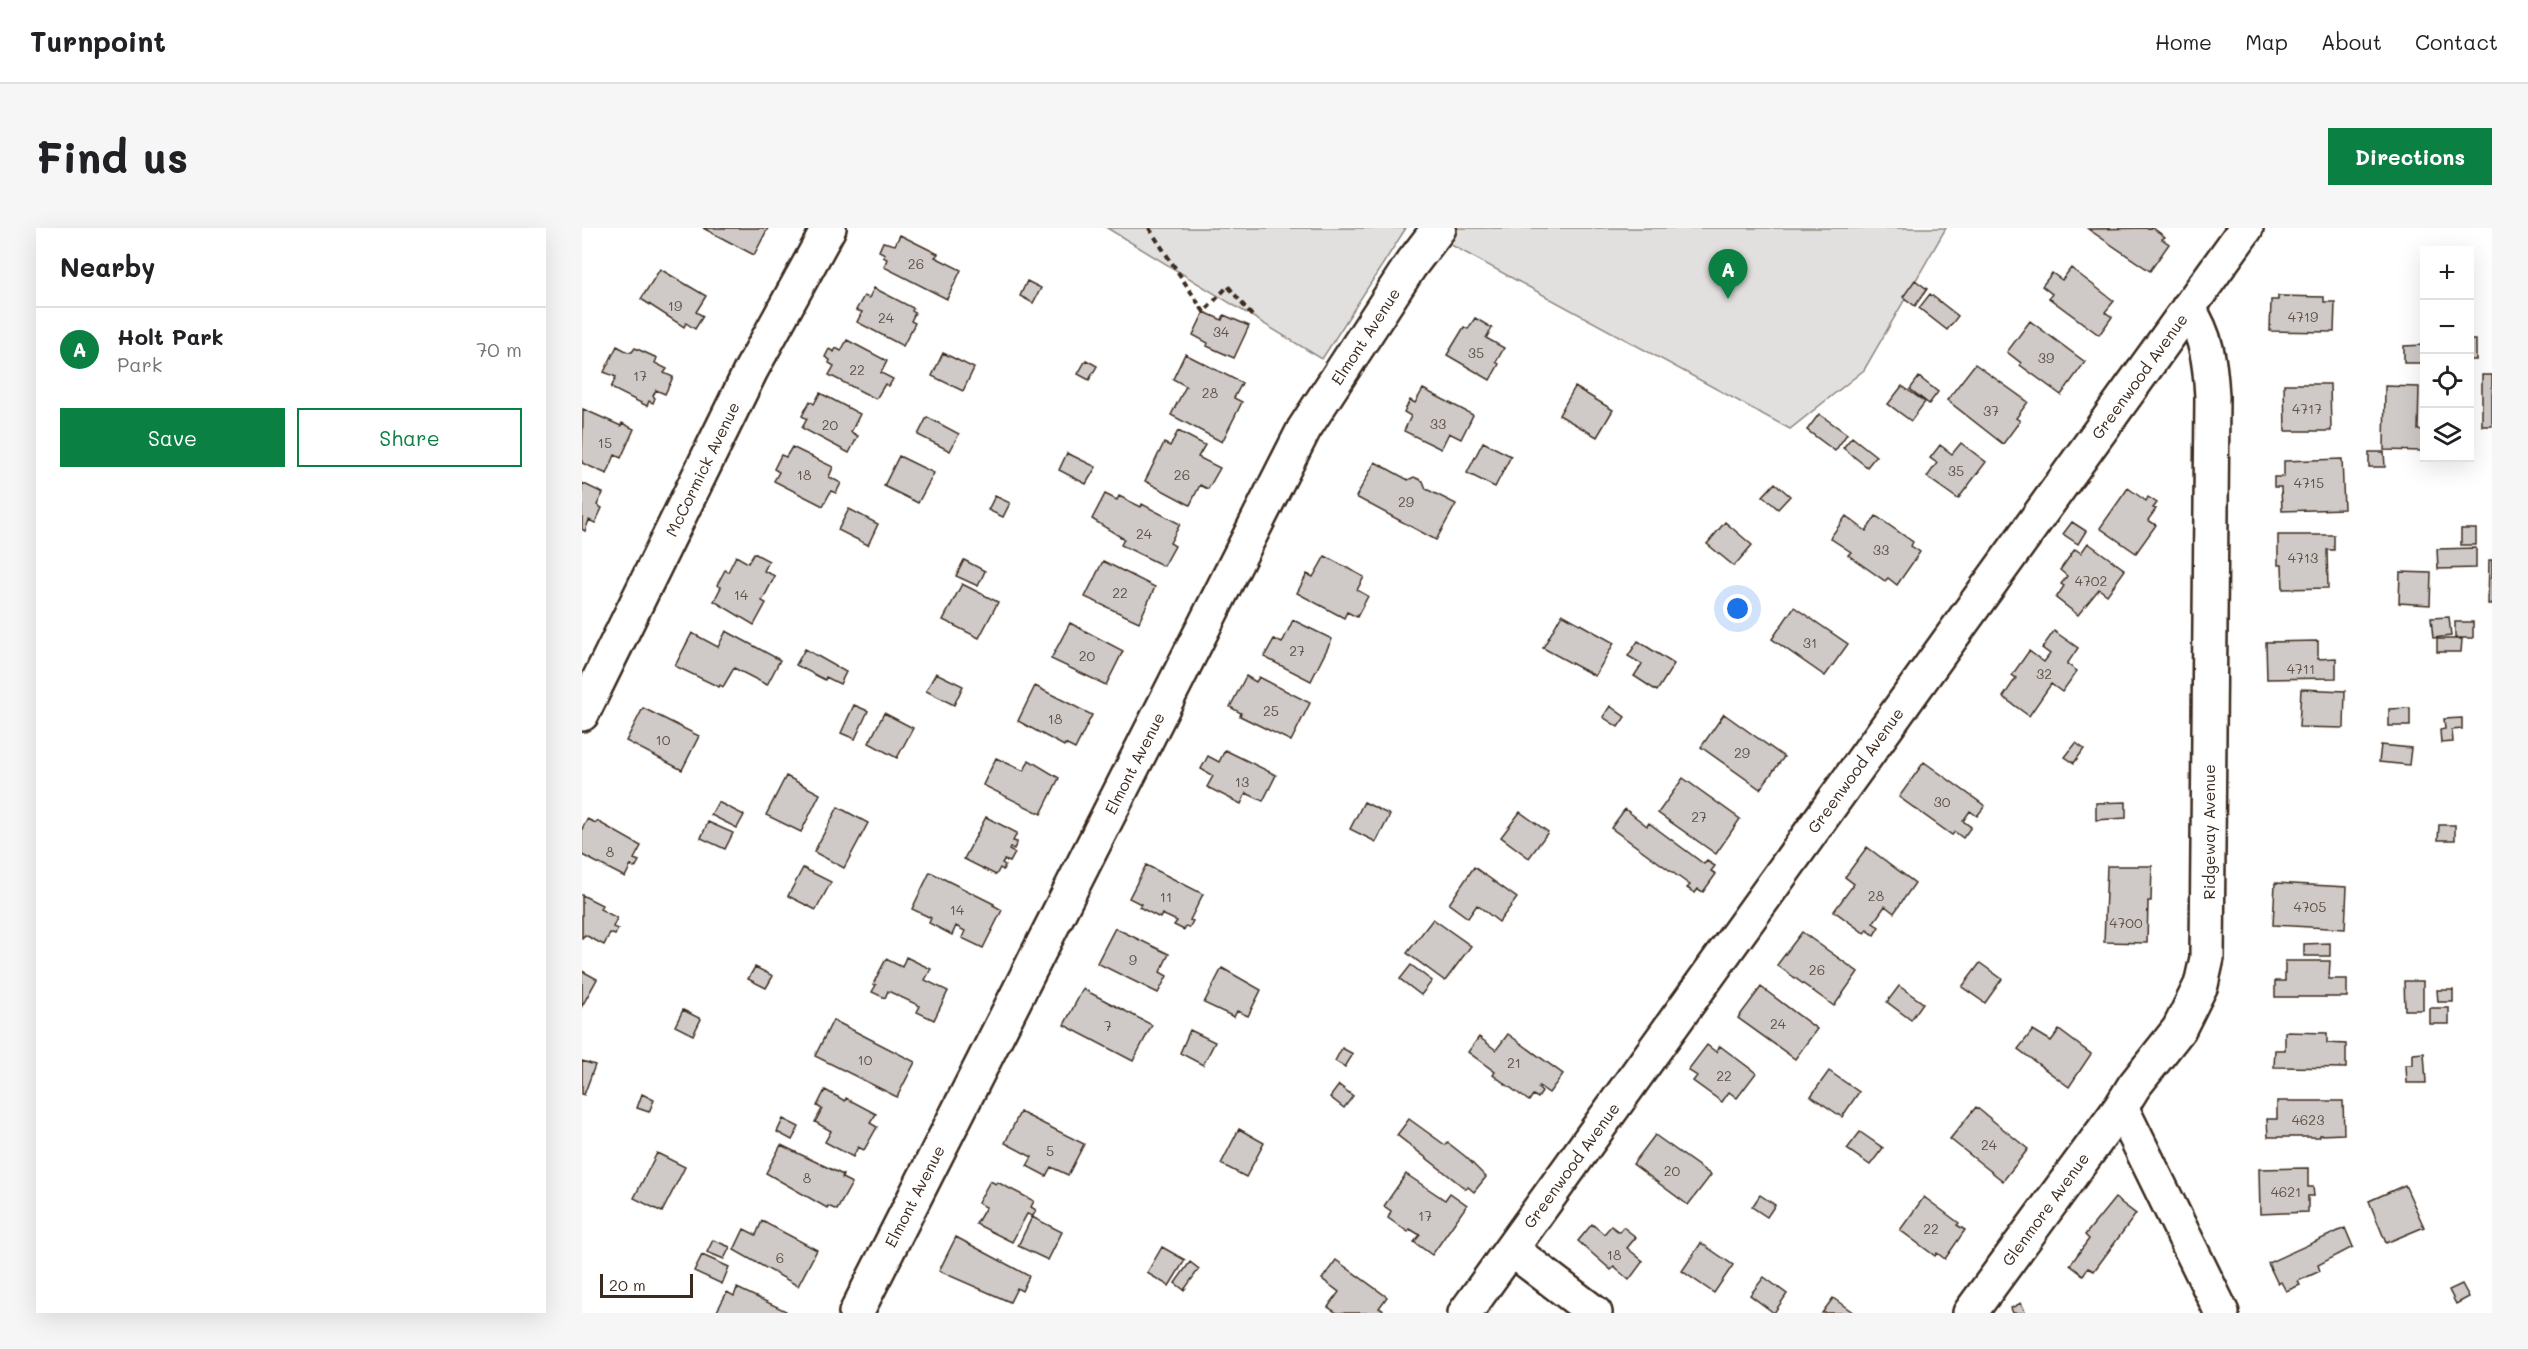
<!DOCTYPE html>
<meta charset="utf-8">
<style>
:root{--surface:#fff;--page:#f6f6f6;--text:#202124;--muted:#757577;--line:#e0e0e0;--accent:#0b8043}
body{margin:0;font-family:Mali,sans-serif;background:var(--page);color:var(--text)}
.controls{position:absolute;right:18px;top:18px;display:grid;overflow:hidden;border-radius:0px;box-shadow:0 6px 24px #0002}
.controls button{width:54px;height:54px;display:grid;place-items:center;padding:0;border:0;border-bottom:2px solid var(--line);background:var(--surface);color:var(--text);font:30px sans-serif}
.scale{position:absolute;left:18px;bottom:15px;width:93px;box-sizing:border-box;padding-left:6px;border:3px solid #3b2a1e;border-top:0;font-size:16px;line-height:21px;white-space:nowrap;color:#3b2a1e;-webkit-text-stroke:4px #fff;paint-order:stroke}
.you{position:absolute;left:1156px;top:381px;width:21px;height:21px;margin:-15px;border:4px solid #fff;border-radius:50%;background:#1a73e8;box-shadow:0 0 0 9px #1a73e833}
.badge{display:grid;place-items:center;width:39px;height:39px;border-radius:50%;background:var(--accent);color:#fff;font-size:20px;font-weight:700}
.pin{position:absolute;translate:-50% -50px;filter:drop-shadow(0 2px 3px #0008)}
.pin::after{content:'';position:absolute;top:32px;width:21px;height:18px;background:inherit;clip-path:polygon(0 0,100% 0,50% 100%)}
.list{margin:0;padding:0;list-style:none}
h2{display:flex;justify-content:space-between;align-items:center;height:78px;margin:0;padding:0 24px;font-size:26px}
h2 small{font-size:20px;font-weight:400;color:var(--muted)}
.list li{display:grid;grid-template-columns:39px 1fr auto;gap:18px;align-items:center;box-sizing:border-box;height:84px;padding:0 24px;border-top:2px solid var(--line)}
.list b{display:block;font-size:22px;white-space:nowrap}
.list p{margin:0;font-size:20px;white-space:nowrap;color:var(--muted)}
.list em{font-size:20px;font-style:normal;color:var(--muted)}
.actions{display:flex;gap:12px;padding:18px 24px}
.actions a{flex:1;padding:14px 0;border:2px solid var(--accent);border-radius:0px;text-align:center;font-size:21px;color:var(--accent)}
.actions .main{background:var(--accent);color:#fff}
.icon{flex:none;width:33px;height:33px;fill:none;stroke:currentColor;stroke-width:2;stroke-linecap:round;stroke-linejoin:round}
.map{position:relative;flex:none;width:1910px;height:1085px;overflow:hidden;border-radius:0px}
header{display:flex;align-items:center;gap:36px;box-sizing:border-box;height:84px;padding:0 30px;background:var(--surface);border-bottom:2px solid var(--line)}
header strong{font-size:28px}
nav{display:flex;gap:33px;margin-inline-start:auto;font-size:21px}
.intro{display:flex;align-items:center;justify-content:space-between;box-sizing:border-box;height:144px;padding:0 36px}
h1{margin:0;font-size:42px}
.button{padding:15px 27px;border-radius:0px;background:var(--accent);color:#fff;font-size:21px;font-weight:700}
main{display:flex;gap:36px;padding:0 36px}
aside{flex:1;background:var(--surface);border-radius:0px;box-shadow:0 6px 24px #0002}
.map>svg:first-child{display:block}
.green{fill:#e2e0de;stroke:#8e857e;stroke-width:1.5}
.building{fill:#cfcac7;stroke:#3b2a1e;stroke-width:1.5}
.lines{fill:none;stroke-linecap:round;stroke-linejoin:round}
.minor-casing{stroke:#3b2a1e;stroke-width:38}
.path{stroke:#3b2a1e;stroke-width:4;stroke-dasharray:6 4.5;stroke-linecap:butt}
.minor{stroke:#fff;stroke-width:33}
.labels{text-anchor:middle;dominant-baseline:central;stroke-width:6;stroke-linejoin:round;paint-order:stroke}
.number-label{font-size:14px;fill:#605248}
.street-label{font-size:16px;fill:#3b2a1e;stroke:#fff}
</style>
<header>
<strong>Turnpoint</strong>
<nav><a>Home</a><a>Map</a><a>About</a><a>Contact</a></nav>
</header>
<div class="intro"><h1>Find us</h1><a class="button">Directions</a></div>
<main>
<aside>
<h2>Nearby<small></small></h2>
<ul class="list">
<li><span class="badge">A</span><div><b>Holt Park</b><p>Park</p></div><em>70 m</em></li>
</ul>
<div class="actions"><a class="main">Save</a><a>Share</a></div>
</aside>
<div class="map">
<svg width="1910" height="1085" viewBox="0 0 1910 1085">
<rect width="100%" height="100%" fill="#fff"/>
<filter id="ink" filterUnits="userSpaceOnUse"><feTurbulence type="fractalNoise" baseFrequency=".0167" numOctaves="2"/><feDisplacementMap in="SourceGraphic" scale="12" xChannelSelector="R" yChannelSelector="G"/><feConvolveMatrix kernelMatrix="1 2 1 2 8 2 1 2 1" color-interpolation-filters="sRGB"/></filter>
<g filter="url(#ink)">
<!-- green -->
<path class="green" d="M525,0H824L740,131Z
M838,0H1364L1282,142L1208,201Z"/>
<!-- building -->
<path class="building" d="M121,0H186L172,27Z
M1571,0L1583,9L1580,11L1587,16L1568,43L1506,1Z
M318,7L356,26L353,29L379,42L365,71L302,39L305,31L301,29L303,26L297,23L301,14L313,17Z
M1489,40L1532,73L1523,84L1530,89L1517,107L1467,70L1470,66L1460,58L1470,45L1480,52Z
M78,41L124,68L114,84L121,88L113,101L104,95L102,99L59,71Z
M1333,52L1345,61L1333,78L1321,69Z
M445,53L459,60L451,75L438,68Z
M292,60L331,80L330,83L333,85L329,93L333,95L321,118L275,94L280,84L274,82L282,68L287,70Z
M1348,66L1376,88L1365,102L1337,80Z
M1696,68L1742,69V74H1753L1752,104L1688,103L1689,72H1696Z
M622,84L640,92L642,87L667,98L652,130L625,118L626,115L611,107Z
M893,90L910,100L904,110L922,120L914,134L917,136L908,152L865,127L882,99L886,101Z
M1448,93L1503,134L1479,167L1438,137L1439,135L1425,124Z
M265,112L305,133L299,145L311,151L307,158L303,156L294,171L247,147L252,138L247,135L248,132L243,129L247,121L252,124L254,120L259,123Z
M1888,112H1894V132H1888Z
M1842,117V135H1822V118Z
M35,118L46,124H50L53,120L75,130L73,135L85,141L82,145L91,149L83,166L74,162L71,168L73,170L71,175L67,173L65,178L29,160L34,149L22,144Z
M361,125L392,140L381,163L350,148Z
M603,126L660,155L652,170L660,174L640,214L589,187L604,158L591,151Z
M504,132L515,138L507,152L496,146Z
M1393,136L1446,174L1434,190L1438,193L1421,216L1365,172Z
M1900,147H1910V198H1900Z
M1337,149L1356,164L1347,176L1328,161Z
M1702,156H1748L1749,203H1703Z
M1320,158L1343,174L1329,193L1306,176Z
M1803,158L1837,159L1836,202H1842V223L1802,222Z
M993,159L1031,182L1015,209L977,187Z
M841,161L891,187L879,211L867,205L859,221L822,203L829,188L822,184L828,172L833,175Z
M238,165L278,186L269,204L276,208L267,225L220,200L225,191L220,188L228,173L232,176Z
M1,181L39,198L40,195L52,201L39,230L33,227L25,246L0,235Z
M1237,186L1265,206L1253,223L1225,202Z
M345,189L377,206L368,223L336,207Z
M596,203L623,217L616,229L638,240L626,261L618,257L608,277L563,253L582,215L588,218Z
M1270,209L1294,228L1285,239L1261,220Z
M901,214L929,228L913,259L885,245Z
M1379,215L1404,234L1376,271L1345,249L1355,235L1348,230L1358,217L1370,226Z
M210,219L251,239L247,249L259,255L254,265L249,263L241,278L192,253L197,244L192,241L199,227L204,229Z
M1787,224H1802L1803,239H1787Z
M485,225L514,239L504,256L477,242Z
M317,228L352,245L336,275L302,258Z
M1760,231L1762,281L1700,283L1699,259H1692V249H1702V233Z
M793,234L826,252L832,249L841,253L844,261L874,276L854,312L774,269Z
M0,255L21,265L15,277L20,280L13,295L7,292L3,303L0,301Z
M1193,255L1208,268L1196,281L1181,268Z
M1546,260L1564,273L1566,269L1575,275L1571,280L1574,281L1566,292L1574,297L1554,325L1518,300Z
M523,266L535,272L537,268L559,279L560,276L598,296L588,315L593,318L582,338L539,317L542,311L510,291Z
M413,268L428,275L421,289L406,282Z
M267,281L296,296L286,317L256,302Z
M1264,288L1284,303L1294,288L1331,314L1329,318L1338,324L1315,357L1306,350L1303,353L1266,327L1269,324L1248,310Z
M1143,294L1170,317L1152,338L1125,316Z
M1490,294L1504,303L1496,316L1481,306Z
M1879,301H1894V317H1879Z
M1696,307H1752V322H1745L1746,360L1701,361L1700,337H1696Z
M1506,315L1543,342L1525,367L1517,361L1496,387L1474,370L1482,358L1479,356L1485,348L1478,342L1493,321L1499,325Z
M1894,320V340L1856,341L1855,321Z
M172,325L187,333L182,343L193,348L180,373L184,375L172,397L132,373L139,359L135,357L143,342L146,344L154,328L166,335Z
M743,328L782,349L775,362L786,368L775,389L765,384L762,390L715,365L725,346L731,349Z
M382,332L403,343L396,358L374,348Z
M1907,332H1910V376H1906Z
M521,333L573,359L557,394L503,369Z
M1818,344L1849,345L1848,377L1817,375Z
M380,356L416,374L397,410L361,392Z
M1212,379L1266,416L1243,448L1190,411Z
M980,386L1032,415L1013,448L961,420Z
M1867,389L1869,408L1851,410L1849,390Z
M711,392L750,411L729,453L682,429L692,411L700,415Z
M1873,394H1891V410H1873Z
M488,395L541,423L524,457L469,431Z
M144,403L198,432L185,457L152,440L141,459L138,457L137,459L93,438L110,405L136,419Z
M1472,403L1496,420L1485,436L1495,443L1480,464L1469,456L1447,488L1421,469L1434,450L1430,447L1447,423L1462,434L1468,426L1460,420Z
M1855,411H1880L1879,424H1855Z
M1056,413L1092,436L1075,463L1052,448L1060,436L1046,428Z
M1736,413V431L1754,430V450L1685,451L1684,414Z
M223,421L264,444L258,456L244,449L243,452L214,437Z
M354,445L381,458L372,477L344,463Z
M664,448L674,454L677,449L728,475L709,513L658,488L659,485L648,479Z
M453,458L510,487L493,521L483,516L482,518L436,493Z
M1719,461L1763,463L1762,500L1717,499Z
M272,477L286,483L273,511L259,505Z
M1028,478L1043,489L1036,499L1021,489Z
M61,480L117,508L100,542L44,513Z
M1828,480V498H1807V481Z
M302,485L331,500L315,530L287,515Z
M1142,486L1202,529L1178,561L1119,519Z
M1880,490V501L1870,502L1871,514L1859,515L1858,502L1863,501L1862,491Z
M1494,515L1502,521L1492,535L1483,529Z
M1799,517L1829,520L1827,537L1797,534Z
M643,522L694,547L681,573L664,565L659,576L625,559L631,548L619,541L626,528L637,534Z
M414,530L442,543L447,532L477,550L459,586L401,557Z
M1342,534L1403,578L1395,588L1388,583L1381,593L1389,599L1381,610L1373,604L1370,607L1317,569Z
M204,548L238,566L219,604L184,587Z
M1101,550L1158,591L1134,626L1076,585Z
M136,574L162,587L155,600L129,587Z
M782,574L808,587L794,614L768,601Z
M1544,574V590L1514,592V575Z
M256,579L286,595L262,640L232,624Z
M1043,581L1065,598L1067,595L1122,636L1125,633L1133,638L1129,643L1134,646L1121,664L1116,661L1113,665L1105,660L1108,657L1029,600Z
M938,584L966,604L947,630L919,609Z
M404,589L435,605L431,613L435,614L432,621L428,619L427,622L433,625L428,634L422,632L420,635L423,637L421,642L418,640L414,647L382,631Z
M5,591L14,595L15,593L59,618L52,631L57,633L53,640L49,637L43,649L0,627V601Z
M126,594L151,605L143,621L119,610Z
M1857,597H1873V612H1856Z
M1285,619L1333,655L1312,685L1303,678L1291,695L1297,699L1292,707L1285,702L1282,705L1252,683L1272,656L1263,649Z
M564,637L621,666L608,692L611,693L607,700L604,698L602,702L592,697L595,693L580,686L578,690L557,679L559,676L547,670Z
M1525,638H1570L1569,673H1566L1565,715L1522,714Z
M892,639L935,670L917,694L895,677L886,690L867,676Z
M221,640L249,654L234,682L206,668Z
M348,644L412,676L411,677L420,682L401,720L380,710L383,703L374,698L370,707L347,695L349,690L330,681Z
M1693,655L1765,659L1763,701L1691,697Z
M0,667L20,677L18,681L35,690L31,699L36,701L33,707L28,705L22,717L3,707L0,710Z
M851,691L889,718L863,753L825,725Z
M533,700L587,726L578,744L585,748L576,765L515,735Z
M1220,704L1276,744L1252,778L1195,737Z
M1748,715V728H1722V716Z
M324,729L349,741L343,752L366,763L352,792L335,784L338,778L306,763L303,770L290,764L294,757L291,756L304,731L320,739Z
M1703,733H1748L1747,751H1765V769H1693V753H1703Z
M1398,735L1420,751L1403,775L1380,759Z
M829,737L850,753L839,767L818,751Z
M173,739L191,748L184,760L166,751Z
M640,740L679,762L666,788L655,783L652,789L622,775Z
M0,743L15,751L0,778Z
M1822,753H1841V782H1823Z
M1317,758L1341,775L1329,792L1305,774Z
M1179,759L1235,801L1213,831L1156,790Z
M501,761L570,797L551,833L482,797Z
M1855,762H1871V774H1856Z
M1848,780H1867V796H1848Z
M101,782L119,791L111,807L93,798Z
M251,792L333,834L315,869L233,828Z
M608,802L633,814L621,837L598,825Z
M1451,802L1469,813L1477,802L1509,826L1487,859L1436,821Z
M1703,804L1745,805V815L1764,816V840L1692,839L1693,822H1703Z
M926,806L981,846L967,865L957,858L956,860L960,864L956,870L951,867L947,873L911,847L913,844L886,824L897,809L914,822Z
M1125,817L1134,824L1138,818L1174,845L1155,870L1147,864L1140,874L1111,853L1115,848L1106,842Z
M760,820L771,826L763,839L753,833Z
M1842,825L1844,855H1825L1824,837H1831V826Z
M0,833L13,837L2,867L0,866Z
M1247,843L1277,864L1260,889L1229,868Z
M757,857L771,868L762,880L748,869Z
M243,862L263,873L264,870L294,886L288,895L295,899L282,922L276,919L271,929L243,914L249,903L233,894L240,881L235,878Z
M60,866L72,872L67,884L55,880Z
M1695,873H1761L1762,906L1738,907V909H1686L1685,891H1695Z
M1394,879L1446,921L1421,953L1368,911Z
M438,884L502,916L486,947L469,939L464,948L445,938L450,929L423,915Z
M201,891L217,899L210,912L195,904Z
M827,891L863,917L865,914L884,929L904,949L892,964L886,959L884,961L815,907Z
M657,901L682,915L664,949L639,936Z
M1278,904L1301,920L1288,937L1265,921Z
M1073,907L1129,947L1106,977L1051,936Z
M199,917L261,947L260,950L270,955L255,982L246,978L245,980L184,945Z
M75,925L103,939L80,984L52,970Z
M1726,940V959H1731L1732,968H1726V984L1678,986L1677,941Z
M824,946L863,972L868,965L885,977L850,1027L832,1014L838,1007L828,1001L826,1004L806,990L809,983L802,978Z
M408,953L414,956L415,954L452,973L449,979L454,982L451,988L445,986L430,1014L394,996L404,979L396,975Z
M1823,957L1842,999L1804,1015L1787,973Z
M1178,967L1193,977L1185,989L1170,979Z
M1342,969L1377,995L1375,997L1383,1002L1363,1031L1355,1025L1353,1028L1318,1002Z
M1533,970L1554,986L1512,1043L1506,1040L1501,1047L1488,1037L1507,1011L1503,1007Z
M450,989L480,1004L466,1032L436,1018Z
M180,993L235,1022L216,1058L152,1022L162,1001L174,1007Z
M1010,996L1022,1006L1029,998L1037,1004L1041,999L1054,1009L1045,1020L1061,1033L1047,1052L1032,1039L1029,1042L996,1013Z
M1763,1000L1771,1019L1736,1037L1738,1043L1716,1053L1718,1057L1704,1063L1699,1054L1696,1056L1686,1035Z
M374,1009L447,1048L440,1063L435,1060L428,1074L357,1043Z
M131,1012L148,1019L142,1031L125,1024Z
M1119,1015L1151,1037L1132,1065L1100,1043Z
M580,1019L603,1032L587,1058L565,1045Z
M120,1027L147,1039L140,1056L112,1043Z
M754,1032L805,1069L797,1080L802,1083L800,1085H755L746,1079L757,1064L740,1051Z
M608,1034L617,1041L602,1062L593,1055Z
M1182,1049L1205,1066L1192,1085L1168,1067Z
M1880,1056L1887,1069L1874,1076L1867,1062Z
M155,1060L204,1083L203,1085H134L145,1064L152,1068Z
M1251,1070L1272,1085H1240Z
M1439,1075L1444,1085H1431L1429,1080Z"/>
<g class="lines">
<!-- minor casing -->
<g class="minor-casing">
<path id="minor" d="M1606,80C1625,108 1628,134 1630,168L1625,730L1619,757L1597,801L1552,858L1539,879L1640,1085
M0,486L169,142L247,0
M929,1021L1013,1085
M274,1085L722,201L828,38L857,0
M883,1085L1664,0
M1388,1085L1539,879"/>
</g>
<!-- path -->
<path class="path" d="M567,0L622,84L646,58L671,89"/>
<!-- minor -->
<use href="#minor" class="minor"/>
</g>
</g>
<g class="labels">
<!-- number labels -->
<g class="number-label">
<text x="334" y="35">26</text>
<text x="93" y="77">19</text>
<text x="1721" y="88">4719</text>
<text x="304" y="89">24</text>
<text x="639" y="103">34</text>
<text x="894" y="124">35</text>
<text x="1464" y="129">39</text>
<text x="275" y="141">22</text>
<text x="58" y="147">17</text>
<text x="628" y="164">28</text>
<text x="1725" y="180">4717</text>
<text x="1409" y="182">37</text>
<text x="856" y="195">33</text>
<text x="248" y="196">20</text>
<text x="23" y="214">15</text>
<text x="1374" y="242">35</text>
<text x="222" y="246">18</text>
<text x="600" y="246">26</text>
<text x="1727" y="254">4715</text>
<text x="824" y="273">29</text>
<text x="562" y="305">24</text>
<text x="1299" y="321">33</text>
<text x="1721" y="329">4713</text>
<text x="1509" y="352">4702</text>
<text x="538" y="364">22</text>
<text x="159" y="366">14</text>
<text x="1228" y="414">31</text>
<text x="715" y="422">27</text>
<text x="505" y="427">20</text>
<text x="1719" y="440">4711</text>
<text x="1462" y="445">32</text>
<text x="689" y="482">25</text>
<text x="473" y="490">18</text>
<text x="81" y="511">10</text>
<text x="1160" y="524">29</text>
<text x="660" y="553">13</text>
<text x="1360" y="573">30</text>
<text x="1117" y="588">27</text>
<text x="28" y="623">8</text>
<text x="1294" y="667">28</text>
<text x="584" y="668">11</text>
<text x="1728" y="678">4705</text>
<text x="375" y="681">14</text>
<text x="1544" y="694">4700</text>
<text x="551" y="731">9</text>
<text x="1235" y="741">26</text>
<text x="1196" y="795">24</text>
<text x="526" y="797">7</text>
<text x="283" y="831">10</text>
<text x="932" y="834">21</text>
<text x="1142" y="847">22</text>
<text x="1726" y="891">4623</text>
<text x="1407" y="916">24</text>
<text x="468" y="922">5</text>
<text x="1090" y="942">20</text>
<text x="225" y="949">8</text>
<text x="1704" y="963">4621</text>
<text x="843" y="987">17</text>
<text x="1349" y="1000">22</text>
<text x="1032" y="1026">18</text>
<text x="198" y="1029">6</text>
</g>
<!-- street labels -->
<g class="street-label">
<text transform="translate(783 108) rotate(-57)">Elmont Avenue</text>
<text transform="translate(1557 148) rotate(-54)">Greenwood Avenue</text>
<text transform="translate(120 241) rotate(-64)">McCormick Avenue</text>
<text transform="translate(552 535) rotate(-63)">Elmont Avenue</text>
<text transform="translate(1273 542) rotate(-54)">Greenwood Avenue</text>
<text transform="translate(1626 604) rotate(-90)">Ridgeway Avenue</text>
<text transform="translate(989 937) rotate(-54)">Greenwood Avenue</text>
<text transform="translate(332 968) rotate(-63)">Elmont Avenue</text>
<text transform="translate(1463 981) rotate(-54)">Glenmore Avenue</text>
</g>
</g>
</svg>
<div class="controls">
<button>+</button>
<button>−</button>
<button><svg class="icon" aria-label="locate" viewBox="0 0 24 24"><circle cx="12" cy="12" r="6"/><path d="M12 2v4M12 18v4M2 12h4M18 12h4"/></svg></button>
<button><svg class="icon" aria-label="layers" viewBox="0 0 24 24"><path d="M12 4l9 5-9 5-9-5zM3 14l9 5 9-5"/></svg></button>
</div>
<div class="scale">20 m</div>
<div class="you"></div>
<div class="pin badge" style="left:1146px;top:71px">A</div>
</div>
</main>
